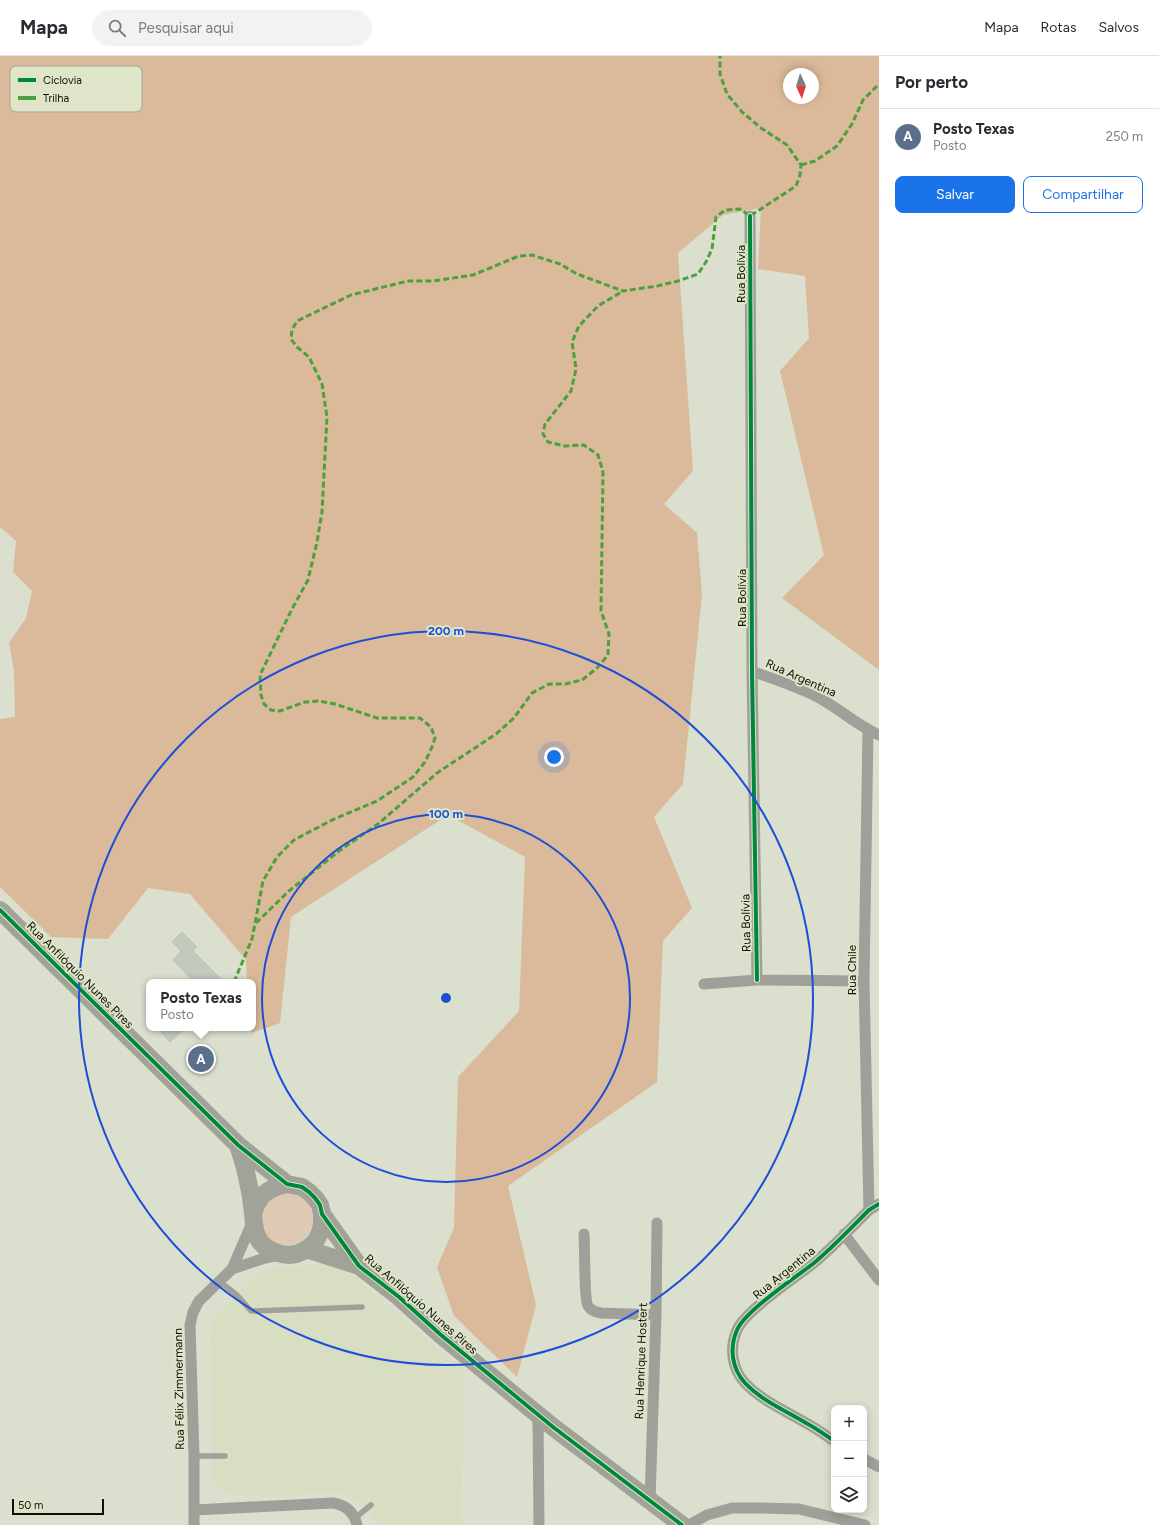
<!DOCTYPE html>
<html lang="pt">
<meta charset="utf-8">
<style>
:root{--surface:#fff;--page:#f2f2f3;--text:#2b2b33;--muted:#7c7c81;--line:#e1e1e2;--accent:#1a73e8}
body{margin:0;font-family:Figtree,sans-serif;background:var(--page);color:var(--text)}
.controls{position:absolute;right:12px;bottom:12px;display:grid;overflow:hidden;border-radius:8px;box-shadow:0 2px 10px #0003}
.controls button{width:36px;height:36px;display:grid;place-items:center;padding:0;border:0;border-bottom:1px solid var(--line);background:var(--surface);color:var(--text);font:20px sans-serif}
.compass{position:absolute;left:783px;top:12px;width:36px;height:36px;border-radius:50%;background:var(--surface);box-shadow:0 2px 10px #0003;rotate:176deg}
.scale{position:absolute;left:12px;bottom:10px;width:92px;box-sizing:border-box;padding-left:4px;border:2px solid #0f1107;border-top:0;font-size:11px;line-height:14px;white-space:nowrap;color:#0f1107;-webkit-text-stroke:3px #dee5c8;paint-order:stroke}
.you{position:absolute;left:554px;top:701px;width:14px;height:14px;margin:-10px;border:3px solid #fff;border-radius:50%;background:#1a73e8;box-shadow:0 0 0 6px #1a73e833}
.badge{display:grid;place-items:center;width:26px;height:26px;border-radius:50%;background:var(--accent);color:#fff;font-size:13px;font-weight:700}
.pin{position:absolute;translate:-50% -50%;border:2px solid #fff;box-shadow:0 1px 4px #0006}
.popup{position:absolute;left:146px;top:923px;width:110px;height:52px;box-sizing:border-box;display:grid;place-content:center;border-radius:8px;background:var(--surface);filter:drop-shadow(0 1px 3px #0005);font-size:13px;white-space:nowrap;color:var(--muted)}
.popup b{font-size:15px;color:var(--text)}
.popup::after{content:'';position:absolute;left:50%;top:100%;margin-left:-8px;border:8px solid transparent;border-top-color:var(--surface)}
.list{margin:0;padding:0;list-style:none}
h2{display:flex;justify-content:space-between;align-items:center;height:52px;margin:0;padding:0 16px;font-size:17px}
h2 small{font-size:13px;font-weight:400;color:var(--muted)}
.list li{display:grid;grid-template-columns:26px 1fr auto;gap:12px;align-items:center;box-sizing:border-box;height:56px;padding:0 16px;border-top:1px solid var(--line)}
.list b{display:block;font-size:15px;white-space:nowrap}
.list p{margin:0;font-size:13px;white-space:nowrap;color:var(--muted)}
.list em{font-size:13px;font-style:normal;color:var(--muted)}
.actions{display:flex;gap:8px;padding:12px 16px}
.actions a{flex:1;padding:9px 0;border:1px solid var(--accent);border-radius:8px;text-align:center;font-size:14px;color:var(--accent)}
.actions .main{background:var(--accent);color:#fff}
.icon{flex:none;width:22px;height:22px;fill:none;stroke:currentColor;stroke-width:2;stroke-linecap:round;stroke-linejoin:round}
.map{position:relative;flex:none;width:879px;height:1469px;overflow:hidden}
header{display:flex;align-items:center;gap:24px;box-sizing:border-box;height:56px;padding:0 20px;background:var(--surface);border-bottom:1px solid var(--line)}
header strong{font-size:19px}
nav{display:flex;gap:22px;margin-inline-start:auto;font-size:14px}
.search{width:280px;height:36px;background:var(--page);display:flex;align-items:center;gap:10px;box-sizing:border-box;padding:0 14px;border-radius:22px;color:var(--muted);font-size:15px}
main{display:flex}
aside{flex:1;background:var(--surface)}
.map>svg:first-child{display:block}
.built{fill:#d7dec2}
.green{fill:#decab2}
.forest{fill:#daba9a;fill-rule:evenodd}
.building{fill:#c2c9bd;stroke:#bbc3b7}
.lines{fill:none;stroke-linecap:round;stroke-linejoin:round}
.lane{stroke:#a0a09a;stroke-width:5.5}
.street{stroke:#a0a09a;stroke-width:11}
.primary{stroke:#a2a398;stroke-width:18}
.quiet{stroke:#4da03d;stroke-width:3;stroke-dasharray:6 3;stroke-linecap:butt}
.cycleway-casing{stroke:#dee5c8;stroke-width:6}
.cycleway{stroke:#00873e;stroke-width:4}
.ring{fill:none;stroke:#1d4ed8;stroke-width:2}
.labels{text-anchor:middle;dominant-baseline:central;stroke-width:4;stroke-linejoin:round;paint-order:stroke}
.street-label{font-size:12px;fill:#0f1107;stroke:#dee5c8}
.key{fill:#dee5c8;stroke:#a0a58e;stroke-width:1}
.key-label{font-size:11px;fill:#0f1107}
.centre{fill:#1d4ed8;stroke:#dee5c8;stroke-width:2}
.ring-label{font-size:12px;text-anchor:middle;font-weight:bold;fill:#1d4ed8;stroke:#dee5c8;stroke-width:4;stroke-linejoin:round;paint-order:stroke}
</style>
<header>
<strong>Mapa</strong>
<div class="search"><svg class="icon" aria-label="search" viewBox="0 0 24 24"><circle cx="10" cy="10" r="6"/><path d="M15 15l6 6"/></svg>Pesquisar aqui</div>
<nav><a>Mapa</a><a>Rotas</a><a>Salvos</a></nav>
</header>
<main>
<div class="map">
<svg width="879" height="1469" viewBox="0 0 879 1469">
<rect width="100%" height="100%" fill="#dadfce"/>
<!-- built -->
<path class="built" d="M328,1208L342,1212L348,1216L464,1316L461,1469H379L368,1452L351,1440L342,1437L239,1440L229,1438L222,1435L215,1428L213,1420L210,1279L212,1268L215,1262L251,1224L264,1215L273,1212Z"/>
<!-- green -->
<path class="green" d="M261 1163a26 26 0 1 1 52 0a26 26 0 1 1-52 0Z"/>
<!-- forest -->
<path class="forest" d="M0,0H879V614L782,542L824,499L780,315L809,282L805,220L758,213L761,152L723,159L678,197L693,415L664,448L697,477L702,539L683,728L654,761L692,852L663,885L657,1026L508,1130L536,1249L517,1321L454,1260L437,1211L454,1172L458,1021L519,955L525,801L448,759L291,861L280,967L251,977L250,972H253V926H247L246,904L190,838L148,832L108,883L51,881L0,831V663L15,661L14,614L9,587L26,562L32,535L13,516L16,485L0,471ZM789,18H813V42H789Z"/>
<!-- building -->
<path class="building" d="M182,876L197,891L193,895L224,926H194L173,904L181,895L172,886Z
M157,972H185L170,986Z"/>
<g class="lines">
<!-- lane -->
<path class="lane" d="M219,1225L237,1239L251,1255L362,1251
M194,1400H225
M355,1462L371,1449"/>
<!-- street -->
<path class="street" d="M750,160L752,615L757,924
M752,615C775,624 800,631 821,643C841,654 858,670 879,679
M868,674L864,925L869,1154
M704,928L757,924L864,925
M584,1178C585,1190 584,1244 588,1250C591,1255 596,1256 601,1257L656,1259
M844,1178L879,1224
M232,1213L265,1202L280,1199
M538,1359L539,1469
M834,1385C825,1379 816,1372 806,1367C786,1355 762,1345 745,1327C732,1313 729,1292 737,1274C745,1255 796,1221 814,1207C833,1191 851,1172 869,1154L879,1148
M864,1403L879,1411
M650,1444L656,1259L657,1167
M194,1454L333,1447C346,1449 354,1456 357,1469
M194,1469V1400L190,1269L193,1256L199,1245L232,1213L252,1167
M689,1469L707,1459L732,1452H762L799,1453L865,1469"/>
<!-- primary -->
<path class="primary" d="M0,854L238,1089L287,1128L302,1131L309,1136L315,1142L320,1149L322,1158L359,1210L399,1241L441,1279L553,1371L682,1469
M238,1089C241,1099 245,1110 247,1121C250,1133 252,1146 253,1157C254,1177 257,1191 278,1197C287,1200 297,1199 305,1194C319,1186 323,1172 322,1158
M253,1158C258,1139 268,1132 287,1128
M306,1193L359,1210"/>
<!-- quiet -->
<path class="quiet" d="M801,109L815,105L837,90L852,68L863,44L879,28
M256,867L289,835L339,795L378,768L437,717L496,678L514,662L532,637L549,628H565L582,624L597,612L608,599L609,578L601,555L603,416L598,399L584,389L565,390L548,386L543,378L545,368L571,335L576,313L572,286L579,270L598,250L623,235
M234,926L252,883L263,825L277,801L294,784L332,764L377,745L413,721L425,706L432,691L435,682L431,671L420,662H377L335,648L319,645L305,646L280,655L271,654L264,648L261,639L260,619L292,553L308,524L317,486L322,456L327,361L322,328L309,301L297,291L291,283L292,274L297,265L351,239L408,225H433L473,219L519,200L532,199L560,208L577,218L623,235L657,230L678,225L698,218L706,206L712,193L716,161L725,154L740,153L750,160L796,130L800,119L801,109L787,89L761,72L742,56L727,38L720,18V0
M204,976L206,972"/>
<!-- cycleway casing -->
<g class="cycleway-casing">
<path id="cycleway" d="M750,160L752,615L757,924
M0,854L238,1089L287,1128L302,1131L309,1136L315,1142L320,1149L322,1158L359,1210L399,1241L441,1279L553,1371L682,1469
M834,1385C825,1379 816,1372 806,1367C786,1355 762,1345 745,1327C732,1313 729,1292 737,1274C745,1255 796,1221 814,1207C833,1191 851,1172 869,1154L879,1148"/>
</g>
<!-- cycleway -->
<use href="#cycleway" class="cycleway"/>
</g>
<!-- distance rings -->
<g class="ring">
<circle cx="446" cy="942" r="184"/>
<circle cx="446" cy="942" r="367"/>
</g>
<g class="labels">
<!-- street labels -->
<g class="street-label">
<text transform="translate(741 218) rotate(-90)">Rua Bolívia</text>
<text transform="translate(742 542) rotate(-90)">Rua Bolívia</text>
<text transform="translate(801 622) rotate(24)">Rua Argentina</text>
<text transform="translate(746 867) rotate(-91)">Rua Bolívia</text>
<text transform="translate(852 914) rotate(-90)">Rua Chile</text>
<text transform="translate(80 919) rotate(45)">Rua Anfilóquio Nunes Pires</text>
<text transform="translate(784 1217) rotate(-39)">Rua Argentina</text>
<text transform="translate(421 1248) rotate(41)">Rua Anfilóquio Nunes Pires</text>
<text transform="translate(641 1305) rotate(-88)">Rua Henrique Hostert</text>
<text transform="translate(179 1333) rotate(-91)">Rua Félix Zimmermann</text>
</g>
</g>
<!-- legend -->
<rect x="10" y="10" width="132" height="46" rx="6" class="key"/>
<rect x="18" y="22" width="18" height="4" fill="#00873e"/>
<rect x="18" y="40" width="18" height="4" fill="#4da03d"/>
<g class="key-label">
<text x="43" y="28">Ciclovia</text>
<text x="43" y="46">Trilha</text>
</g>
<circle cx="446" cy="942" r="6" class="centre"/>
<g class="ring-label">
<text x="446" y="579">200 m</text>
<text x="446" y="762">100 m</text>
</g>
</svg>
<div class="controls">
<button>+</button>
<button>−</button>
<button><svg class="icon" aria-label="layers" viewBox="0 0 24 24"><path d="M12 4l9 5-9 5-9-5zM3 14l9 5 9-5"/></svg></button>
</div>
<svg class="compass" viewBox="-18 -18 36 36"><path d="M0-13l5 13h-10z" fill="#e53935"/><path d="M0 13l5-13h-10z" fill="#7c7c81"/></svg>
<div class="scale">50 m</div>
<div class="you"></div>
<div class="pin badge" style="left:201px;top:1003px;background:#5c6f8a">A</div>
<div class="popup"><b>Posto Texas</b>Posto</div>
</div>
<aside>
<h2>Por perto<small></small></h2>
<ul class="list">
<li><span class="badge" style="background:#5c6f8a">A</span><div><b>Posto Texas</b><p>Posto</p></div><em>250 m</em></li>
</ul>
<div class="actions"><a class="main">Salvar</a><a>Compartilhar</a></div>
</aside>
</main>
